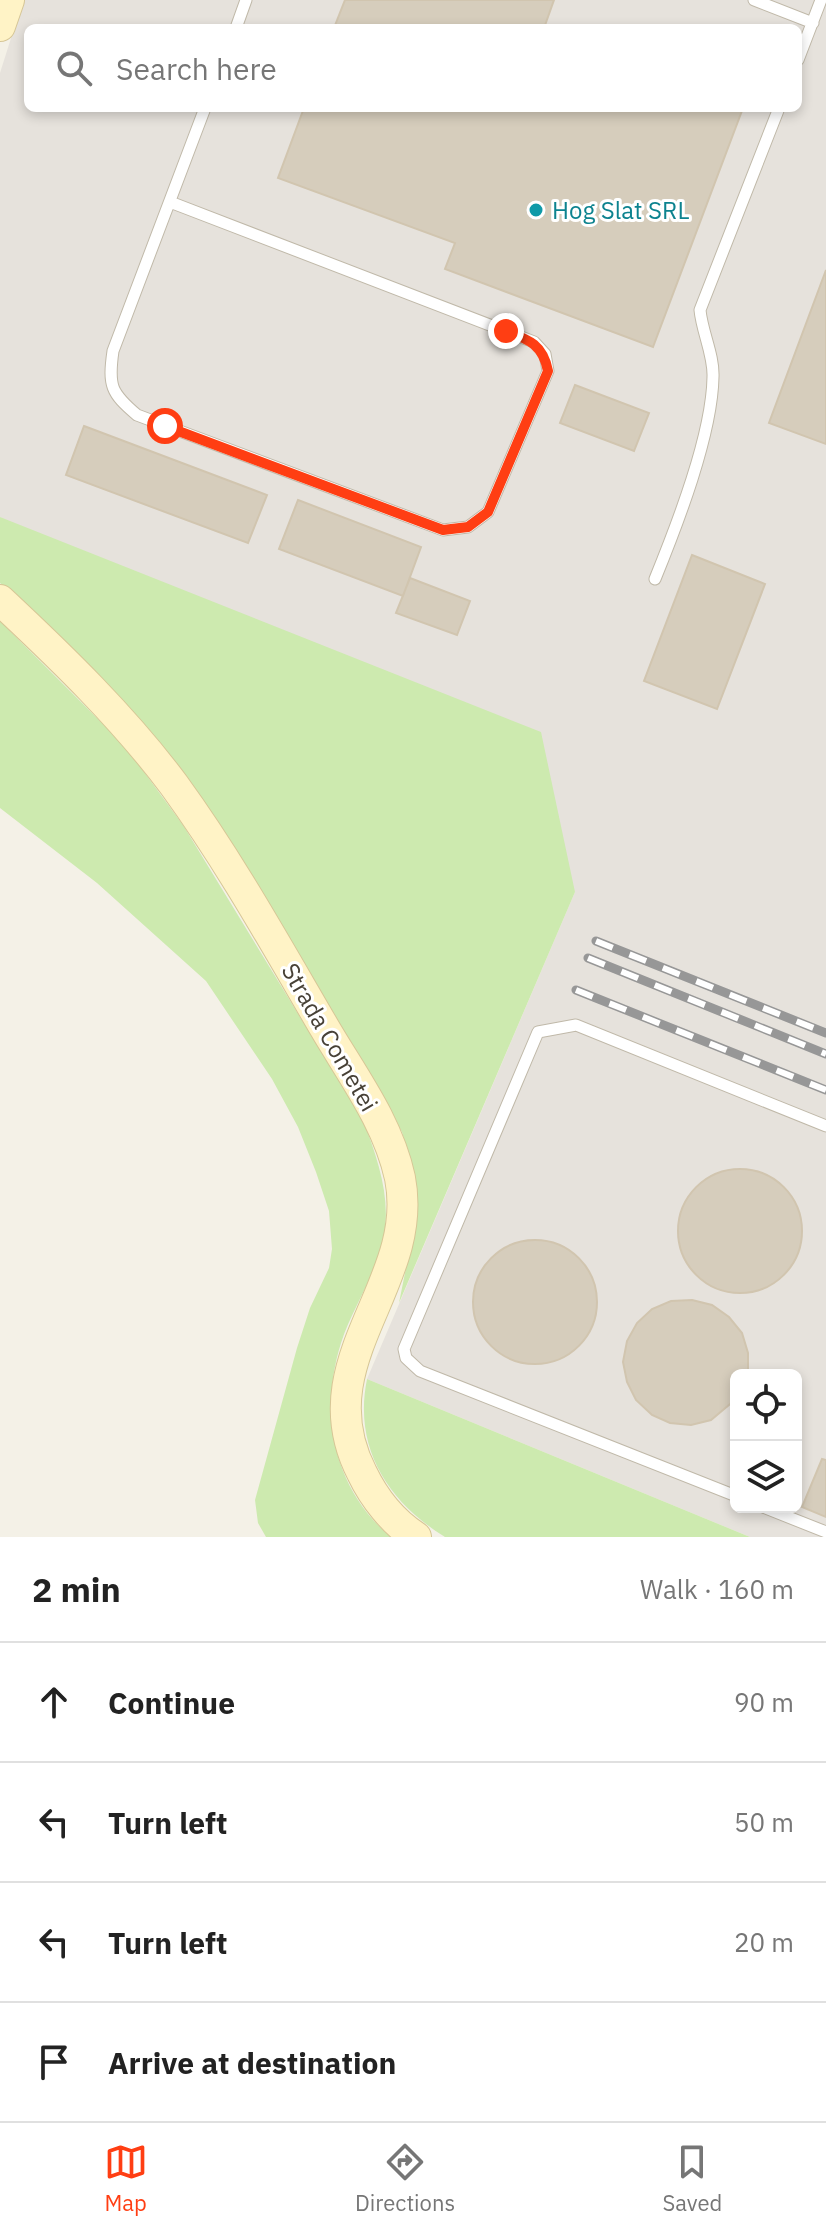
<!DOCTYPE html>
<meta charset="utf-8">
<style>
:root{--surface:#fff;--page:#f2f2f2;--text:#222;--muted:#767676;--line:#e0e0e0;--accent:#ff3e13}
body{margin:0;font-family:"IBM Plex Sans",sans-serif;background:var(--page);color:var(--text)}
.controls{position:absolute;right:24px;bottom:24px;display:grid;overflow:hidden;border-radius:12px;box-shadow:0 4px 12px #0003}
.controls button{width:72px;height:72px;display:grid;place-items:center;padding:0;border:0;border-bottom:2px solid var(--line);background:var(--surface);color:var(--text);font:40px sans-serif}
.stop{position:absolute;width:24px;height:24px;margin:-18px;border:6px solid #ff3e13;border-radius:50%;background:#fff}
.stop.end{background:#ff3e13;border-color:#fff;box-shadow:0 2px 8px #0008}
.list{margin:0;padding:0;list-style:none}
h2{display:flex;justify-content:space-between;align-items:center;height:104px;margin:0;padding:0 32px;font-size:34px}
h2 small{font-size:26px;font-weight:400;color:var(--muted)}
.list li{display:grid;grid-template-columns:52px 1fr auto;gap:24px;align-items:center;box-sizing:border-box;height:120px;padding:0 32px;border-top:2px solid var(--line)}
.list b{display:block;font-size:30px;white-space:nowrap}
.list em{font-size:26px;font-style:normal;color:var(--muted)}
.icon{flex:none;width:44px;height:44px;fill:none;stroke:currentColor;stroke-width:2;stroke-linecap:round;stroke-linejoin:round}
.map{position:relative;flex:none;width:826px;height:1537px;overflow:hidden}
.search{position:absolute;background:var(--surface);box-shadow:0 4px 12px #0003;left:24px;right:24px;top:24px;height:88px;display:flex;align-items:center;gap:20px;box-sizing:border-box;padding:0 28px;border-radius:12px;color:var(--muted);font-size:30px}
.sheet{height:584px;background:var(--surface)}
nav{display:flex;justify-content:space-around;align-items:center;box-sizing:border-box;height:112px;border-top:2px solid var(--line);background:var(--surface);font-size:22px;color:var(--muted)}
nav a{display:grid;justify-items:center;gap:4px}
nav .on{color:var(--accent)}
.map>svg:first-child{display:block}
.industrial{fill:#e6e2dc;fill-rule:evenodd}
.green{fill:#cdeaaf}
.building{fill:#d6cdbc;stroke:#d1c5af;stroke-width:2}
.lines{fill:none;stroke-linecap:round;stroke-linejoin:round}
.lane-casing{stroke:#c0b9a9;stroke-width:13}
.secondary-casing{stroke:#d6c696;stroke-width:32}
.lane{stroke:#fff;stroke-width:11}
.secondary{stroke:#fff3c6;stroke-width:30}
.rail-casing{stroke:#979797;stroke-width:9}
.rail{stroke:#fff;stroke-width:6;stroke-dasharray:18;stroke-linecap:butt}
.route{stroke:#ff3e13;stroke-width:10}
.culture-dot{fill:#0f9aa8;stroke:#fff;stroke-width:3}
.labels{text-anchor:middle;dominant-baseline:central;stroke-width:6;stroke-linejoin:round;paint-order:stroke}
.culture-label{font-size:24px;fill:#0d838f;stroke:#fff;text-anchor:start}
.street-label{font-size:24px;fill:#474136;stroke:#fff}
</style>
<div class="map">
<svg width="826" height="1537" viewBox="0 0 826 1537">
<rect width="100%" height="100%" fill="#f4f1e7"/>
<!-- industrial -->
<path class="industrial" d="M23,0H826V1537H750L367,1379L575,892L0,517V73ZM28,28H798V108H28ZM736,1375H796V1507H736Z"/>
<!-- green -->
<path class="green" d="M0,517L541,732L575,892L399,1303L416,1218L414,1175L402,1132L354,1050L120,702L0,583Z
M0,621L125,746L183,825L364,1122C377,1158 391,1196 384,1235C377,1274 353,1306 341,1343C319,1413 333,1489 391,1537H266L258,1523L255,1500L297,1348L310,1308L329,1268L332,1249L329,1211L316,1172L298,1127L272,1079L206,981L97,883L0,808Z
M367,1379L750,1537H445C388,1502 353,1448 367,1379Z"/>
<!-- building -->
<path class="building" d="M345,0H554L544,28H334Z
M304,108H743L653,347L445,269L455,243L278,178Z
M826,270V444L769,423Z
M575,385L649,413L634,451L560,423Z
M84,426L267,495L248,543L66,475Z
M298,500L421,547L403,596L279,549Z
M692,555L765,584L717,709L644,681Z
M410,578L470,601L457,635L396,613Z
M678 1231a62 62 0 1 1 124 0a62 62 0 1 1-124 0Z
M473 1302a62 62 0 1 1 124 0a62 62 0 1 1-124 0Z
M692,1300L712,1305L729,1317L742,1333L748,1353V1373L736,1375V1399L711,1420L691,1425L670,1423L652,1415L636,1400L627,1382L623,1362L627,1341L637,1323L652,1309L671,1301Z
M822,1459L826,1460V1517L802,1507Z"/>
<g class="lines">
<!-- lane casing -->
<g class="lane-casing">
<path id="lane" d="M754,0L813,23
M236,28L246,0
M798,60L821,0
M170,202L534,342L545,354L548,371L488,512L468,527L443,530L137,415C111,393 108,386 113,351L205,108
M655,579C677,525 712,435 713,377C714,355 702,332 700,310L779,108
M736,1496L420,1371L406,1358L404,1349L538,1032L576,1025L826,1126
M763,1507L826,1532"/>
</g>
<!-- secondary casing -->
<g class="secondary-casing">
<path id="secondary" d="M0,26L9,0
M0,600C61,657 124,718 174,785C230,862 276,945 324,1027C352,1075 388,1122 400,1178C421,1285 304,1361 362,1473C374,1498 393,1522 416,1537"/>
</g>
<!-- lane -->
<use href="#lane" class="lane"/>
<!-- secondary -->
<use href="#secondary" class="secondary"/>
<!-- rail casing -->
<g class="rail-casing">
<path id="rail" d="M596,941L826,1033
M588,958L826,1054
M576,990L826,1090"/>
</g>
<!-- rail -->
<use href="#rail" class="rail"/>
</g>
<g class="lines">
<!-- route -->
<path class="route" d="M165,426L443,530L468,527L488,512L548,371C543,345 530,340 506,331"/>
</g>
<!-- markers -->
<circle class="culture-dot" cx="536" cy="210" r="8"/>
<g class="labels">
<!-- culture labels -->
<g class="culture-label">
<text x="552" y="210">Hog Slat SRL</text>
</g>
<!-- street labels -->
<g class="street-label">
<text transform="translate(330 1037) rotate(60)">Strada Cometei</text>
</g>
</g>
</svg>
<div class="controls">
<button><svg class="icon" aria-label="locate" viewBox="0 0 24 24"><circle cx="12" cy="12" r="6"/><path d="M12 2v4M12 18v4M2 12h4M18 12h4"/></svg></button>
<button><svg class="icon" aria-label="layers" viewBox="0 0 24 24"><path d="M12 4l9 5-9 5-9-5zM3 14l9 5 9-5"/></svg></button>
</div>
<div class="stop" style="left:165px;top:426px"></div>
<div class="stop end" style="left:506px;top:331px"></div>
<div class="search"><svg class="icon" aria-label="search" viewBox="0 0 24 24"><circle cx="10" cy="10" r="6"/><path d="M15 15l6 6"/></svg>Search here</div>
</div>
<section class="sheet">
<h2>2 min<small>Walk · 160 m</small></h2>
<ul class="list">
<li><svg class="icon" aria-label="ahead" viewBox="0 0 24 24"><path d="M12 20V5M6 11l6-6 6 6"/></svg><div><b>Continue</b></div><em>90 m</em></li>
<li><svg class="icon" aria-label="left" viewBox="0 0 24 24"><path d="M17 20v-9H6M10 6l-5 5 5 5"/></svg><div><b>Turn left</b></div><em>50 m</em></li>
<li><svg class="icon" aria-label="left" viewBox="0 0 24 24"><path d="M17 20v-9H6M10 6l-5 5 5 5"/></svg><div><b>Turn left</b></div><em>20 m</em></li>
<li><svg class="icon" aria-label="arrive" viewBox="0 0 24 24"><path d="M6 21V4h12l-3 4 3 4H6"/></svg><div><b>Arrive at destination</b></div></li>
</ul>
</section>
<nav>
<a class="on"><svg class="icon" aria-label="map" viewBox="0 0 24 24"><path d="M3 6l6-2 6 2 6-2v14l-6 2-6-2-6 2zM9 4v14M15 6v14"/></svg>Map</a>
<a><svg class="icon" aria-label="directions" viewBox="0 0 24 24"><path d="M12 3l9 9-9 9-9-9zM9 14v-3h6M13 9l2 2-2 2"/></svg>Directions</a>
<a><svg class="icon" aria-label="saved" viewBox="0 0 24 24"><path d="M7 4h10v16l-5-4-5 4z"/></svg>Saved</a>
</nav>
